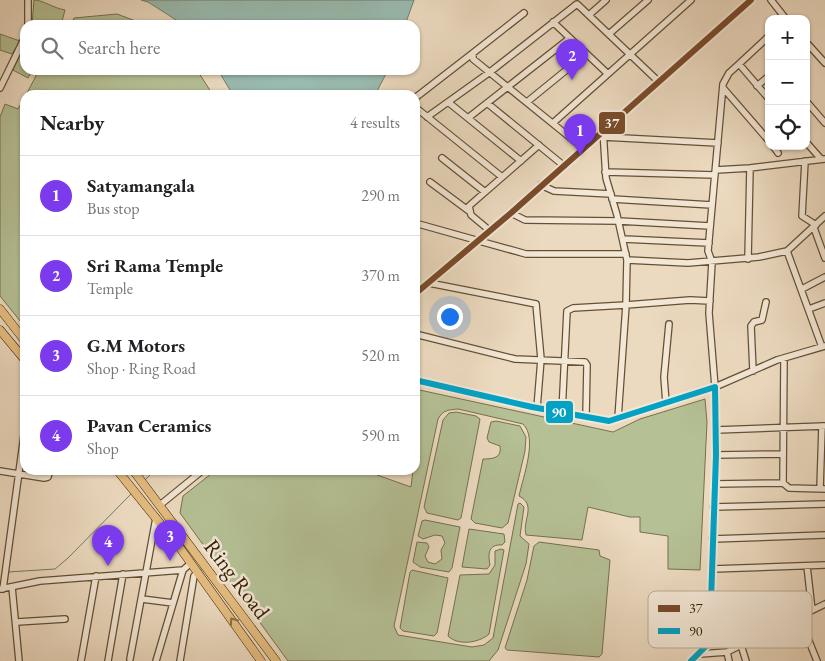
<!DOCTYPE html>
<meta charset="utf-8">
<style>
:root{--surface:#fff;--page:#f6f6f6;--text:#202124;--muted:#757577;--line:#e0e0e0;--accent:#7c3aed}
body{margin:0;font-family:"EB Garamond",serif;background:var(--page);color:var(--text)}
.controls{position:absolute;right:15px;top:15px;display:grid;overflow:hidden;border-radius:10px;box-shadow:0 1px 4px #0004}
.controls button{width:45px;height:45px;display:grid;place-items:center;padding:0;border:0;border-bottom:1px solid var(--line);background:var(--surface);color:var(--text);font:25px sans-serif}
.you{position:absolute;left:449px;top:316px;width:18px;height:18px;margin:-12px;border:4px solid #fff;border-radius:50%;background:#1a73e8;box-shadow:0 0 0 8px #1a73e833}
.badge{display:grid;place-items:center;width:32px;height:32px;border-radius:50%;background:var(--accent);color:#fff;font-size:16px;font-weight:700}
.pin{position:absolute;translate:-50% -41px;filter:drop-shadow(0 1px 2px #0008)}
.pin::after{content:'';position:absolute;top:26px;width:18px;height:15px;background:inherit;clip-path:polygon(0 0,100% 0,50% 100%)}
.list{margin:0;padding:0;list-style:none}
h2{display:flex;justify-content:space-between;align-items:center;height:65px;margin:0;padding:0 20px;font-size:21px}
h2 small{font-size:16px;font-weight:400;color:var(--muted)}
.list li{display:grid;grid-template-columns:32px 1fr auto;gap:15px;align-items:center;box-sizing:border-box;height:80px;padding:0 20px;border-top:1px solid var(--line)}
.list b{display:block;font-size:19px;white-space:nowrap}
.list p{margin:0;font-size:16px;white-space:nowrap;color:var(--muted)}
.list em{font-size:16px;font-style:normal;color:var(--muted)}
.icon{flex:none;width:28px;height:28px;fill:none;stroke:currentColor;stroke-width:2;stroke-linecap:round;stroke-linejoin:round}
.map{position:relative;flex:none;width:825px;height:661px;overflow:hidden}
.search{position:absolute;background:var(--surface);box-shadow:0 1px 4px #0004;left:20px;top:20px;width:400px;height:55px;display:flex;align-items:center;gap:12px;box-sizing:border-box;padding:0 18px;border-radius:15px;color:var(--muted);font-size:19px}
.panel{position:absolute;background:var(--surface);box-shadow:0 1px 4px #0004;left:20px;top:90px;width:400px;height:385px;border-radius:15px}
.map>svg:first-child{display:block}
.green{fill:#b5c095;stroke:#76714c}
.water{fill:#99bbb0;stroke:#717e6b}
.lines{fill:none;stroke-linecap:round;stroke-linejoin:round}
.stream{stroke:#717e6b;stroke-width:1}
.minor-casing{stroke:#645033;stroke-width:8}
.major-casing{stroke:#362204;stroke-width:9}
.minor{stroke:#f3e7d6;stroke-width:5.5}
.major{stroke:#e6bd80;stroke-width:8}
.bus-1-casing{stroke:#f3e7d6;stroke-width:10}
.bus-2-casing{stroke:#f3e7d6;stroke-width:10}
.bus-1{stroke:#7a4b2a;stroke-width:6}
.bus-2{stroke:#03a2c4;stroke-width:6}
.oneway{stroke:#8e7042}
.labels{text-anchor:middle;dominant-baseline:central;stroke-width:5;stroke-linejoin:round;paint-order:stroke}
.street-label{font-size:22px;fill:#362204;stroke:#f3e7d6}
.key{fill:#f3e7d6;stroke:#baac97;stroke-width:1}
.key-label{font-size:14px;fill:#362204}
.line-badge{stroke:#f3e7d6;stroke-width:2}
.badge-label{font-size:14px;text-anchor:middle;font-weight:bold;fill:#fff}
</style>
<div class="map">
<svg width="825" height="661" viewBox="0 0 825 661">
<rect width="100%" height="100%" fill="#ecdac0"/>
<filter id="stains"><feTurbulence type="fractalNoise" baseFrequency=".004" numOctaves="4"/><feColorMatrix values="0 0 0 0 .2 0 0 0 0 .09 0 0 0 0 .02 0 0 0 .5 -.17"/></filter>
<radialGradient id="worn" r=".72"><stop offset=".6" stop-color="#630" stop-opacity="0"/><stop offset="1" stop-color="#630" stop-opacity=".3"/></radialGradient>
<!-- green -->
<path class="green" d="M34,0C43,0 53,8 65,10L61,25H32Z
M117,14L146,25H71L74,18Z
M0,34L20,41L12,54L0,50Z
M25,43V70H32L28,78L13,70Z
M39,70H197L213,95H26Z
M25,96V327L0,296V117L5,104L18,109Z
M415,389L613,432L640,419L705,399L707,422L700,570L668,569V536L640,532V517H630L588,507L582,540L526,535C522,520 537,505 519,496C523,477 538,438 523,424L458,409C448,410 443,410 438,419L394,626L398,635L472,647L484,645L493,638L518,504L520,503L524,507L520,536L529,544L526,564L498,650L489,661H288L180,513L183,496L216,470H378L377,475L411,487L413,470H415Z
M456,412L476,416L480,419L461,518L458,520L427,513L424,507L443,420L449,413Z
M496,421L520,426L526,437L525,451L508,523L502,528L475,523L471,519L483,459C493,459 502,458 500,446L489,442L487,438L491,422Z
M425,520L460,527L452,568L449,572L420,567L413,562L417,542L427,543L429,547L425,556L428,562L435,564L442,559L441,550L445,543L442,536L435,535L423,539L418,536L422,521Z
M469,529L504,534L505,542L502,545C488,544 488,554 490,565L487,569L462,567Z
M539,542L599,550L600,556L610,560L602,654L599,657L507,650L505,648L527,580L534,546Z
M501,549L504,550L489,634C479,643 458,646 448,636L460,575L489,574L495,565V551Z
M412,570L448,578L437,633L434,636L403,631L400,628L410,572Z"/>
<!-- water -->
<path class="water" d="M141,0H414L405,25H184L148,2Z
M218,70H388L375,95H233Z"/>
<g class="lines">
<!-- stream -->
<path class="stream" d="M144,481L155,470
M8,572L55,569L68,558L131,494"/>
<!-- minor casing -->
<g class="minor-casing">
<path id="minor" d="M28,0V25
M771,0L786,19
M524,13L473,53V59L583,148
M589,15L606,0
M553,22L608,74
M609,34L648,0
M769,36L739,64L769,99
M806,42L825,63
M739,64L729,73L723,84L708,251L712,262L709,313L715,387L777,360L825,346
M757,86L769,76
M0,88L25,37
M724,89L769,141
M415,98L473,53
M806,101L825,123
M448,102L521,161
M527,102L586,54
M487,103L563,165
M415,107L502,177
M427,117L490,72L577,4L658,81
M468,118L570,38
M553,123L691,0
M603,130L606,178L617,215L627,260L688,263L759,257L787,251L825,216
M603,137L718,143
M806,142L821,159
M773,146L778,153
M442,158L485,192
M805,161L802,216L816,225
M716,170L750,168L825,159
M605,172L715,175
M430,182L469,211
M541,185L554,191L611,194
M612,199L712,205
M511,213L525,220L619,221L710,226
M415,223L526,254H626
M814,228L825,258
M489,230L471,215L469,206L539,145
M623,239L709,243
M787,251L822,347
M748,259L750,168
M429,283L536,304L541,359L537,408
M802,289L825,277
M415,294L511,213L751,0
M809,309L825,303
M415,334L515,359L585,362L587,365L586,416
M753,371L751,326L754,322L762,320L766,302
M415,380L532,407L609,421L715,387L716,455L710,631L707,645L691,661
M666,403L664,377L669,324
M562,412L567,311L573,308L626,305L627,260
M618,418L626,305L690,300L710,301
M716,430L825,426
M716,455L782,454
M0,471L44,478L48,477L50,470
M783,483L784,358
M714,484L783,483L789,488L825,489
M820,489L822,426
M160,505L203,470
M713,507L825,504
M712,539L825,535
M807,566L812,610
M712,569L825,565
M12,587L19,661
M0,589L40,581L183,570
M3,589L25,428
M142,599L173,603
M711,607L737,606L756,601L791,597L797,599L804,614
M799,616L817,661
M17,622L65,619
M741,645L746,661
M727,652L729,661
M700,654L727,652L825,604
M130,659L156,518
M81,661L96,576
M108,661L123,574
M156,661L183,570L191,563
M180,661L194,576L198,572"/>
</g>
<!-- major casing -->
<g class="major-casing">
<path id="major" d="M0,309L25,341
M0,330L25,360
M117,470L180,548L261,661
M133,470L276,661"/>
</g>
<!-- minor -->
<use href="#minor" class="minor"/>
<!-- major -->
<use href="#major" class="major"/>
<!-- bus-1 casing -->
<g class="bus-1-casing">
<path id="bus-1" d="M415,294L511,213L751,0"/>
</g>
<!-- bus-2 casing -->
<g class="bus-2-casing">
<path id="bus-2" d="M415,380L532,407L609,421L715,387L716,455L710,631L707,645L691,661"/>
</g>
<!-- bus-1 -->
<use href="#bus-1" class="bus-1"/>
<!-- bus-2 -->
<use href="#bus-2" class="bus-2"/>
</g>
<!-- one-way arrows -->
<defs><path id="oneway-chevron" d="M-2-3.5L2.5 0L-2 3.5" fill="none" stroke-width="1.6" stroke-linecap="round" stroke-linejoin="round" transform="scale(1.25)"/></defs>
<use class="oneway" href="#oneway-chevron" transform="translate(233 621) rotate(-125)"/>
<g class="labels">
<!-- street labels -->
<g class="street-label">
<text transform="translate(237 579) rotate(53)">Ring Road</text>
</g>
</g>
<!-- legend -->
<rect x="648" y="591" width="164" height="57" rx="8" class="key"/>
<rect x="658" y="605" width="22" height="7" fill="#7a4b2a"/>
<rect x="658" y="628" width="22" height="6" fill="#03a2c4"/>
<g class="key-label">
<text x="689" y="613">37</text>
<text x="689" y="636">90</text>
</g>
<g class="line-badge">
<rect x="598" y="111" width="28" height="24" rx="5" fill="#7a4b2a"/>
<rect x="545" y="400" width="29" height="24" rx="5" fill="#03a2c4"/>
</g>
<g class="badge-label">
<text x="612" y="128">37</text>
<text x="559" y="417">90</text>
</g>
<rect width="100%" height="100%" filter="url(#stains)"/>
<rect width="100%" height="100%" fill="url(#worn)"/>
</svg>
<div class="controls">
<button>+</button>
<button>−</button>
<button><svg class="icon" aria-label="locate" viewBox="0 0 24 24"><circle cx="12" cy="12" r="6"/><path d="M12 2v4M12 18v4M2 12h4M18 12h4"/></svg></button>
</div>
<div class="you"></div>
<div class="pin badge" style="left:580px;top:155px">1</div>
<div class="pin badge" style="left:572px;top:80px">2</div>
<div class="pin badge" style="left:170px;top:561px">3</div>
<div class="pin badge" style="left:108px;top:566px">4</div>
<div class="search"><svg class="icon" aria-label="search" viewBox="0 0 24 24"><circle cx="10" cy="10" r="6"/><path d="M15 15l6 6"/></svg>Search here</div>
<section class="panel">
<h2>Nearby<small>4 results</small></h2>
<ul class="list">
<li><span class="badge">1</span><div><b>Satyamangala</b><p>Bus stop</p></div><em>290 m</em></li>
<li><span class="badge">2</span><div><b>Sri Rama Temple</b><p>Temple</p></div><em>370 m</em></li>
<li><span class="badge">3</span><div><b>G.M Motors</b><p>Shop · Ring Road</p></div><em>520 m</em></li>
<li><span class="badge">4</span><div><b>Pavan Ceramics</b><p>Shop</p></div><em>590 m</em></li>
</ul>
</section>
</div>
